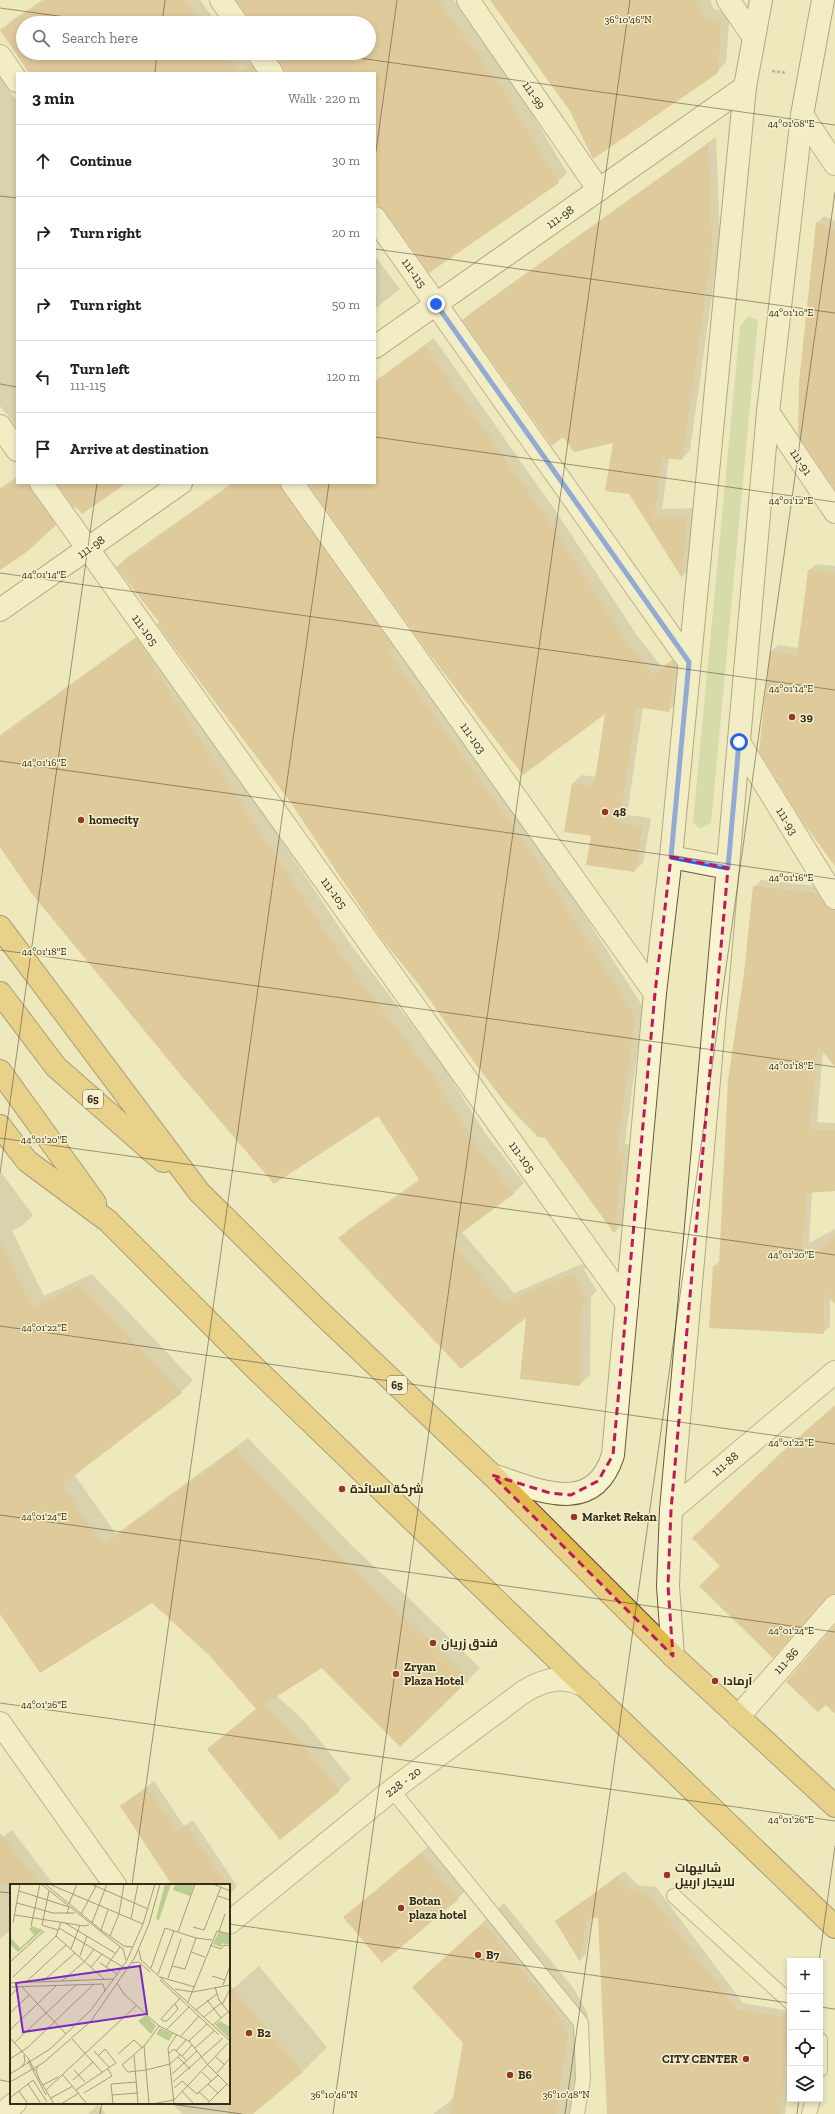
<!DOCTYPE html>
<meta charset="utf-8">
<style>
:root{--surface:#fff;--page:#f2f2f2;--text:#202124;--muted:#757577;--line:#e0e0e0}
body{margin:0;font-family:"Zilla Slab",Cairo,serif;background:var(--page);color:var(--text)}
.controls{position:absolute;right:12px;bottom:12px;display:grid;overflow:hidden;border-radius:0px;box-shadow:0 2px 6px #0003}
.controls button{width:36px;height:36px;display:grid;place-items:center;padding:0;border:0;border-bottom:1px solid var(--line);background:var(--surface);color:var(--text);font:20px sans-serif}
.stop{position:absolute;width:12px;height:12px;margin:-9px;border:3px solid #2563eb;border-radius:50%;background:#fff}
.stop.end{background:#2563eb;border-color:#fff;box-shadow:0 1px 4px #0008}
.list{margin:0;padding:0;list-style:none}
h2{display:flex;justify-content:space-between;align-items:center;height:52px;margin:0;padding:0 16px;font-size:17px}
h2 small{font-size:13px;font-weight:400;color:var(--muted)}
.list li{display:grid;grid-template-columns:26px 1fr auto;gap:12px;align-items:center;box-sizing:border-box;height:72px;padding:0 16px;border-top:1px solid var(--line)}
.list b{display:block;font-size:15px;white-space:nowrap}
.list p{margin:0;font-size:13px;white-space:nowrap;color:var(--muted)}
.list em{font-size:13px;font-style:normal;color:var(--muted)}
.icon{flex:none;width:22px;height:22px;fill:none;stroke:currentColor;stroke-width:2;stroke-linecap:round;stroke-linejoin:round}
.map{position:relative;flex:none;width:835px;height:2114px;overflow:hidden}
.search{position:absolute;background:var(--surface);box-shadow:0 2px 6px #0003;left:16px;top:16px;width:360px;height:44px;display:flex;align-items:center;gap:10px;box-sizing:border-box;padding:0 14px;border-radius:22px;color:var(--muted);font-size:15px}
.panel{position:absolute;background:var(--surface);box-shadow:0 2px 6px #0003;left:16px;top:72px;width:360px;height:412px;border-radius:0px}
.map>svg:first-child{display:block}
.green{fill:#bbcc91}
.shadow{fill:#0003}
.building{fill:#cda772}
.lines{fill:none;stroke-linecap:round;stroke-linejoin:round}
.lane-casing{stroke:#867856;stroke-width:16}
.street-casing{stroke:#867856;stroke-width:24}
.secondary-casing{stroke:#68593a;stroke-width:24}
.highway-casing{stroke:#53452b;stroke-width:24}
.path{stroke:#867856;stroke-width:2.5;stroke-dasharray:3 2;stroke-linecap:butt}
.lane{stroke:#f9f4d0;stroke-width:14}
.street{stroke:#f9f4d0;stroke-width:22}
.secondary{stroke:#f9f4d0;stroke-width:22}
.highway{stroke:#e1b84a;stroke-width:22}
.route{stroke:#2563eb;stroke-width:5}
.marked{fill:none;stroke:#c2185b;stroke-width:3;stroke-dasharray:8 5;stroke-linejoin:round}
.ticks{fill:none;stroke:#352c1b;stroke-width:1;stroke-opacity:0.45}
.poi-dot{fill:#963725;stroke:#f6f1cd;stroke-width:1.5}
.labels{text-anchor:middle;dominant-baseline:central;stroke-width:3;stroke-linejoin:round;paint-order:stroke}
.shield{fill:#f6f1cd;stroke:#6f6750;stroke-width:1}
.shield-label{font-size:11px;font-weight:bold;fill:#352c1b}
.street-label{font-size:12px;fill:#352c1b;stroke:#f6f1cd}
.poi-label{font-size:12px;font-weight:bold;fill:#352c1b;stroke:#f6f1cd;text-anchor:start}
.inset-road{fill:none;stroke:#a49d7c;stroke-width:1}
.view{fill:#7b2cbf;fill-opacity:0.15;stroke:#7b2cbf;stroke-width:2}
.inset-edge{fill:none;stroke:#352c1b;stroke-width:2}
.ticks-label{font-size:10px;text-anchor:middle;fill:#352c1b;stroke:#f6f1cd;stroke-width:3;stroke-linejoin:round;paint-order:stroke}
</style>
<div class="map">
<svg width="835" height="2114" viewBox="0 0 835 2114">
<rect width="100%" height="100%" fill="#eee8bd"/>
<!-- green -->
<path class="green" d="M749,316L758,320L711,823L700,829L693,822L740,326Z"/>
<!-- shadow -->
<path class="shadow" d="M42,0H200L217,23H23V53H241L249,63L255,60L263,73H30L2,30L11,21Z
M237,0H454L511,78L567,173L558,182L386,210L375,202V73H284L283,65L274,53H369V23H253Z
M491,0H710L714,9L730,12L726,62L717,72L571,110Z
M0,77L17,101V427L0,406Z
M716,137L720,239L690,450L682,459L669,458L662,509L695,508L690,569L683,576L630,493L614,441L464,320L472,312Z
M824,216L835,221V488L817,223Z
M375,256L400,289L375,309Z
M434,338L559,516L638,637L662,667L682,653L677,702L668,711L643,707L627,815L651,818L643,863L634,871L592,835L573,783L582,775L597,777L606,712L309,483H375V381Z
M17,477V483H43L65,515L0,569V488Z
M232,483H291L534,836L643,1007L625,1144L632,1145L623,1223L615,1232L546,1137L324,848L160,622L117,567L126,558Z
M816,564L835,566V865L771,652L778,645L799,648L809,570Z
M147,629L266,817L351,945L442,1064L485,1133L524,1183L514,1193L461,1231L514,1293L584,1263L587,1267L584,1270L597,1291L591,1296L590,1375L579,1385L527,1316L340,1238L350,1228L420,1179L378,1115L0,845V735Z
M761,880L824,887L835,900V1065L823,1051L817,1122L835,1123V1190L812,1192L809,1243L835,1229V1303L830,1297V1326L823,1333L714,1266L720,1260L745,973L754,887Z
M0,1171L33,1215L22,1226L12,1231L44,1296L92,1274L193,1380L181,1392L74,1474L116,1534L248,1438L354,1548L412,1601L480,1668L468,1680L322,1666L276,1695L304,1721L351,1779L339,1790L208,1749L257,1708L209,1654L152,1602L0,1612Z
M154,1781L184,1826L193,1820L237,1886L231,1893L229,1894V1885H173L121,1806Z
M12,1830L54,1885H11V1930L0,1939V1839Z
M431,1844L468,1889L458,1898L345,1917Z
M624,1871L638,1885L656,1887L743,2003L790,2011V2068L785,2114H608L599,1917H592L586,1954L580,1960L556,1922Z
M504,1903L574,1989L588,2014L573,2114H433L454,2098L464,2042L413,1987Z
M259,1966L327,2047L302,2072L252,2114H182L172,2103H229V1992Z
M98,2105L106,2114H88Z"/>
<!-- building -->
<path class="building" d="M45,0H185L200,23H23V53H224L240,72L251,64L257,73H29L0,30Z
M236,0H438L502,88L559,183L429,273L385,211L375,203V73H284L282,66L273,53H369V23H251Z
M490,0H696L705,18L721,22L718,73L593,159L570,111Z
M708,144L712,248L682,460L662,458L654,517L687,516L682,578L629,494L605,491L613,443L574,452L563,437L552,446L462,320Z
M816,222L835,230V490L798,435L799,382Z
M425,346L551,524L629,646L653,675L673,661L676,665L669,712L637,707L619,823L643,826L635,872L586,865L591,836L564,832L572,783L594,786L605,714L523,775L427,651L307,483H375V382Z
M11,483H29L31,490L56,525L28,551L0,570V490Z
M56,483H127L82,514L76,507L74,508Z
M234,483H280L282,490L394,648L389,653L526,844L635,1016L617,1152L624,1153L614,1233L545,1138L538,1137L507,1105L474,1062L419,985L381,938L289,800L182,658L157,624L159,622L116,567Z
M808,570L835,573V866L804,824L759,751L770,652L797,655Z
M136,638L256,827L341,955L432,1075L475,1143L514,1194L450,1241L504,1302L574,1273L577,1278L575,1280L587,1302L581,1303L580,1386L520,1379L526,1318L461,1369L338,1238L420,1181L378,1116L274,1184L180,1074L32,894L0,847V737Z
M753,886L817,893L825,905L829,909L835,910V1067L818,1046L810,1129L835,1130V1191L806,1193L802,1266L835,1235V1304L824,1292V1334L709,1328L713,1266H719L728,1080L744,973Z
M0,1242L32,1307L80,1285L182,1393L62,1485L104,1545L236,1449L343,1560L400,1612L469,1680L400,1747L322,1668L263,1705L293,1733L340,1791L280,1840L207,1749L256,1709L209,1655L152,1603L40,1673L0,1614Z
M835,1405V1594L826,1598L773,1658L699,1586L720,1566L692,1538L785,1449Z
M835,1625V1714L826,1705L818,1712L786,1682Z
M147,1787L177,1832L186,1825L226,1885H172L120,1806Z
M0,1833L28,1869L40,1885H0Z
M421,1853L459,1899L382,1963L343,1917Z
M617,1877L632,1891L649,1894L736,2009L790,2018L780,2114H607L598,1918H587L580,1962L555,1921Z
M483,1923L554,2009L568,2035L556,2114H450L463,2043L412,1987Z
M229,1984L303,2072L253,2114H229Z"/>
<g class="lines">
<!-- lane casing -->
<g class="lane-casing">
<path id="lane" d="M392,1790L581,2023L583,2079L577,2114
M674,1896L790,2002
M820,2040V2070
M809,2114L813,2099"/>
</g>
<!-- street casing -->
<g class="street-casing">
<path id="street" d="M221,0L237,23
M468,0L599,190
M728,0L753,36
M258,53L272,73
M0,56L17,81
M802,115L835,164
M375,218L689,662
M768,412L835,512
M0,426L17,450
M41,483L627,1304
M292,483L655,993
M739,742L835,898
M671,1510L835,1372
M738,1717L835,1606
M0,1723L115,1885
M229,1923L392,1790L522,1693C543,1679 566,1673 589,1689
M2,2114L15,2103"/>
</g>
<!-- secondary casing -->
<g class="secondary-casing">
<path id="secondary" d="M375,347L745,87
M0,610L181,483
M671,857L728,868
M492,1475C536,1489 593,1518 613,1455L655,993L671,857L745,87L761,0
M673,1656L668,1586L671,1510L768,412L802,115L823,0"/>
</g>
<!-- highway casing -->
<g class="highway-casing">
<path id="highway" d="M0,927L199,1192L319,1311L492,1475L673,1656L835,1806
M0,993L56,1067L163,1161
M0,1071L95,1203
M0,1126L27,1161L108,1221L258,1371L835,1927"/>
</g>
<!-- path -->
<path class="path" d="M772,71L787,73"/>
<!-- lane -->
<use href="#lane" class="lane"/>
<!-- street -->
<use href="#street" class="street"/>
<!-- secondary -->
<use href="#secondary" class="secondary"/>
<!-- highway -->
<use href="#highway" class="highway"/>
</g>
<g class="lines">
<!-- route -->
<path class="route" d="M436,304L689,662L671,857L728,868L739,742"/>
</g>
<!-- marked area -->
<path d="M0 0H835V2114H0ZM671,857L728,868L671,1510L668,1586L673,1656L492,1475L550,1493L571,1495L598,1481L613,1455L655,993Z" fill="#eee8bd" fill-opacity=".55" fill-rule="evenodd"/>
<path class="marked" d="M671,857L728,868L671,1510L668,1586L673,1656L492,1475L550,1493L571,1495L598,1481L613,1455L655,993Z"/>
<!-- ticks -->
<path class="ticks" d="M0,8L109,23M162,23L165,0M323,53L835,125M155,73L157,53M375,158L397,0M0,196L17,198M375,249L835,313M0,384L17,387M375,437L835,502M0,573L835,690M0,761L835,879M0,950L835,1067M0,1138L835,1255M0,1173L97,483M0,1326L835,1444M0,1515L835,1632M0,1703L835,1821M132,1885L329,483M0,1892L11,1893M229,1924L790,2003M819,1961L835,1846M820,2007L835,2009M0,2080L11,2082M163,2103L242,2114M100,2114L102,2103M333,2114L630,0M565,2114L835,192M797,2114L799,2099"/>
<!-- markers -->
<g class="poi-dot">
<circle cx="792" cy="717" r="4"/>
<circle cx="605" cy="812" r="4"/>
<circle cx="81" cy="820" r="4"/>
<circle cx="342" cy="1489" r="4"/>
<circle cx="574" cy="1517" r="4"/>
<circle cx="433" cy="1643" r="4"/>
<circle cx="396" cy="1674" r="4"/>
<circle cx="715" cy="1681" r="4"/>
<circle cx="667" cy="1875" r="4"/>
<circle cx="401" cy="1908" r="4"/>
<circle cx="478" cy="1955" r="4"/>
<circle cx="249" cy="2033" r="4"/>
<circle cx="746" cy="2059" r="4"/>
<circle cx="510" cy="2075" r="4"/>
</g>
<g class="labels">
<!-- shield labels -->
<g class="shield">
<rect x="83" y="1090" width="20" height="18" rx="3"/>
<rect x="387" y="1376" width="20" height="18" rx="3"/>
</g>
<g class="shield-label">
<text x="93" y="1099">65</text>
<text x="397" y="1385">65</text>
</g>
<!-- street labels -->
<g class="street-label">
<text transform="translate(534 95) rotate(55)">111-99</text>
<text transform="translate(560 217) rotate(-35)">111-98</text>
<text transform="translate(414 273) rotate(55)">111-115</text>
<text transform="translate(801 462) rotate(56)">111-91</text>
<text transform="translate(91 547) rotate(-35)">111-98</text>
<text transform="translate(145 630) rotate(54)">111-105</text>
<text transform="translate(473 738) rotate(55)">111-103</text>
<text transform="translate(787 821) rotate(59)">111-93</text>
<text transform="translate(334 893) rotate(54)">111-105</text>
<text transform="translate(522 1157) rotate(54)">111-105</text>
<text transform="translate(725 1464) rotate(-40)">111-88</text>
<text transform="translate(786 1661) rotate(-48)">111-86</text>
<text transform="translate(403 1782) rotate(-37)">228 - 20</text>
</g>
<!-- poi labels -->
<g class="poi-label">
<text x="800" y="717">39</text>
<text x="613" y="812">48</text>
<text x="89" y="820">homecity</text>
<text x="350" y="1489">شركة السائدة</text>
<text x="582" y="1517">Market Rekan</text>
<text x="441" y="1643">فندق زريان</text>
<text x="404" y="1667">Zryan<tspan x="404" dy="14">Plaza Hotel</tspan></text>
<text x="723" y="1681">آرمادا</text>
<text x="675" y="1868">شاليهات<tspan x="675" dy="14">للايجار اربيل</tspan></text>
<text x="409" y="1901">Botan<tspan x="409" dy="14">plaza hotel</tspan></text>
<text x="486" y="1955">B7</text>
<text x="257" y="2033">B2</text>
<text x="738" y="2059" text-anchor="end">CITY CENTER</text>
<text x="518" y="2075">B6</text>
</g>
</g>
<!-- overview -->
<g transform="translate(10 1884)">
<rect width="220" height="220" fill="#eee8bd"/>
<path d="M155,0H161L149,36L146,35ZM165,0H184L180,12L163,6ZM22,42L33,46L8,68L0,60V53L10,64L24,51L19,45ZM209,47L220,51V61L213,59L211,63L203,60ZM136,131L146,142L141,150L128,137ZM210,137L220,143L219,154L205,141ZM150,144L163,150L159,157L146,150Z" fill="#bbcc91"/>
<path class="inset-road" d="M31,0L113,65L116,76M35,0L91,46L114,62L122,63M39,0L133,40M81,0L138,25M203,0L220,7M9,7L59,23L57,30M39,7L32,41L48,46M208,12L220,16M7,19L43,29H65M59,20L67,0M71,30L86,2M5,31L74,42L79,41M121,35L128,0M3,39L10,0M55,39L105,69M82,39L97,0M21,42L30,0M183,43L194,46L211,3M49,44L113,83M91,46L98,26M209,47L215,30M168,48L185,0M46,52L94,95M100,52L109,30L114,0M200,61L211,65L214,61L220,62M61,65L70,41M129,66L131,76L220,157M181,68L195,73M70,72L77,52M75,77L84,65M0,78L34,47M90,79L107,90M121,79L129,78L140,88M162,82L175,85L186,54M81,83L92,70M96,83L110,63M141,84L155,44L186,54L202,56M148,90L164,47M202,92L215,96M3,93L46,52L51,38M150,93L185,103M158,94L171,55M150,96L209,151M52,97L75,77M32,98L65,69M0,99L104,95M15,99L56,61M107,99L114,110L149,142L179,157L198,181L220,203M213,101L220,82M0,103L93,100L95,107M12,103L56,150M205,103L209,116L220,130M165,105L183,108L220,101M0,112L9,103M197,116L211,134M178,118L207,47L220,50M165,120L168,125L157,137H153L151,135L170,114M212,121L220,105M186,126L207,110M0,129L19,111M194,133L211,119M203,141L218,128M149,142L135,161L112,181L118,188L136,186L160,180L170,171M157,145L179,123M0,146L46,102M171,152L189,132M0,154L18,174L25,187M62,155L92,188M179,157L197,140M4,159L66,101M134,162L139,220M185,164L204,147M84,167L100,184M166,167L176,156M108,170L124,156L133,164M158,170L164,165L177,177M124,171L128,220M172,172L182,161M168,173L180,185M206,173L215,181M0,175L17,164L84,100M18,177L36,211M12,182L15,178L14,171M28,183L26,186L29,195M64,186L75,198M192,188L201,197M0,190L40,165L81,126L116,78L133,40L145,0M162,190L187,167M206,190L220,174M53,191L77,220M28,193L44,220M63,196L83,178M0,198L33,179L81,137L125,73L139,40L150,0M163,198L213,154M18,200L31,220M198,200L208,209M33,201L48,193M164,204L172,197L187,210L208,191M36,206L127,121M66,206L106,179L95,165L88,172M9,207L18,220M172,207L184,220M189,208L199,217M74,209L102,192L98,185M102,211L128,209M0,214L23,196L37,218M41,214L63,202M51,220L69,209M103,220L101,200L127,198M142,220L164,216L218,159M164,220L158,164L167,150M197,220L217,200"/>
<path class="view" d="M130,82L137,130L13,148L6,99Z"/>
<rect width="220" height="220" class="inset-edge"/>
</g>
<g class="ticks-label">
<text x="628" y="23">36°10'46"N</text>
<text x="791" y="127">44°01'08"E</text>
<text x="791" y="316">44°01'10"E</text>
<text x="791" y="504">44°01'12"E</text>
<text x="44" y="578">44°01'14"E</text>
<text x="791" y="692">44°01'14"E</text>
<text x="44" y="766">44°01'16"E</text>
<text x="791" y="881">44°01'16"E</text>
<text x="44" y="955">44°01'18"E</text>
<text x="791" y="1069">44°01'18"E</text>
<text x="44" y="1143">44°01'20"E</text>
<text x="791" y="1258">44°01'20"E</text>
<text x="44" y="1331">44°01'22"E</text>
<text x="791" y="1446">44°01'22"E</text>
<text x="44" y="1520">44°01'24"E</text>
<text x="791" y="1634">44°01'24"E</text>
<text x="44" y="1708">44°01'26"E</text>
<text x="791" y="1823">44°01'26"E</text>
<text x="334" y="2098">36°10'46"N</text>
<text x="566" y="2098">36°10'48"N</text>
</g>
</svg>
<div class="controls">
<button>+</button>
<button>−</button>
<button><svg class="icon" aria-label="locate" viewBox="0 0 24 24"><circle cx="12" cy="12" r="6"/><path d="M12 2v4M12 18v4M2 12h4M18 12h4"/></svg></button>
<button><svg class="icon" aria-label="layers" viewBox="0 0 24 24"><path d="M12 4l9 5-9 5-9-5zM3 14l9 5 9-5"/></svg></button>
</div>
<div class="stop" style="left:739px;top:742px"></div>
<div class="stop end" style="left:436px;top:304px"></div>
<div class="search"><svg class="icon" aria-label="search" viewBox="0 0 24 24"><circle cx="10" cy="10" r="6"/><path d="M15 15l6 6"/></svg>Search here</div>
<section class="panel">
<h2>3 min<small>Walk · 220 m</small></h2>
<ul class="list">
<li><svg class="icon" aria-label="ahead" viewBox="0 0 24 24"><path d="M12 20V5M6 11l6-6 6 6"/></svg><div><b>Continue</b></div><em>30 m</em></li>
<li><svg class="icon" aria-label="right" viewBox="0 0 24 24"><path d="M7 20v-9h11M14 6l5 5-5 5"/></svg><div><b>Turn right</b></div><em>20 m</em></li>
<li><svg class="icon" aria-label="right" viewBox="0 0 24 24"><path d="M7 20v-9h11M14 6l5 5-5 5"/></svg><div><b>Turn right</b></div><em>50 m</em></li>
<li><svg class="icon" aria-label="left" viewBox="0 0 24 24"><path d="M17 20v-9H6M10 6l-5 5 5 5"/></svg><div><b>Turn left</b><p>111-115</p></div><em>120 m</em></li>
<li><svg class="icon" aria-label="arrive" viewBox="0 0 24 24"><path d="M6 21V4h12l-3 4 3 4H6"/></svg><div><b>Arrive at destination</b></div></li>
</ul>
</section>
</div>
